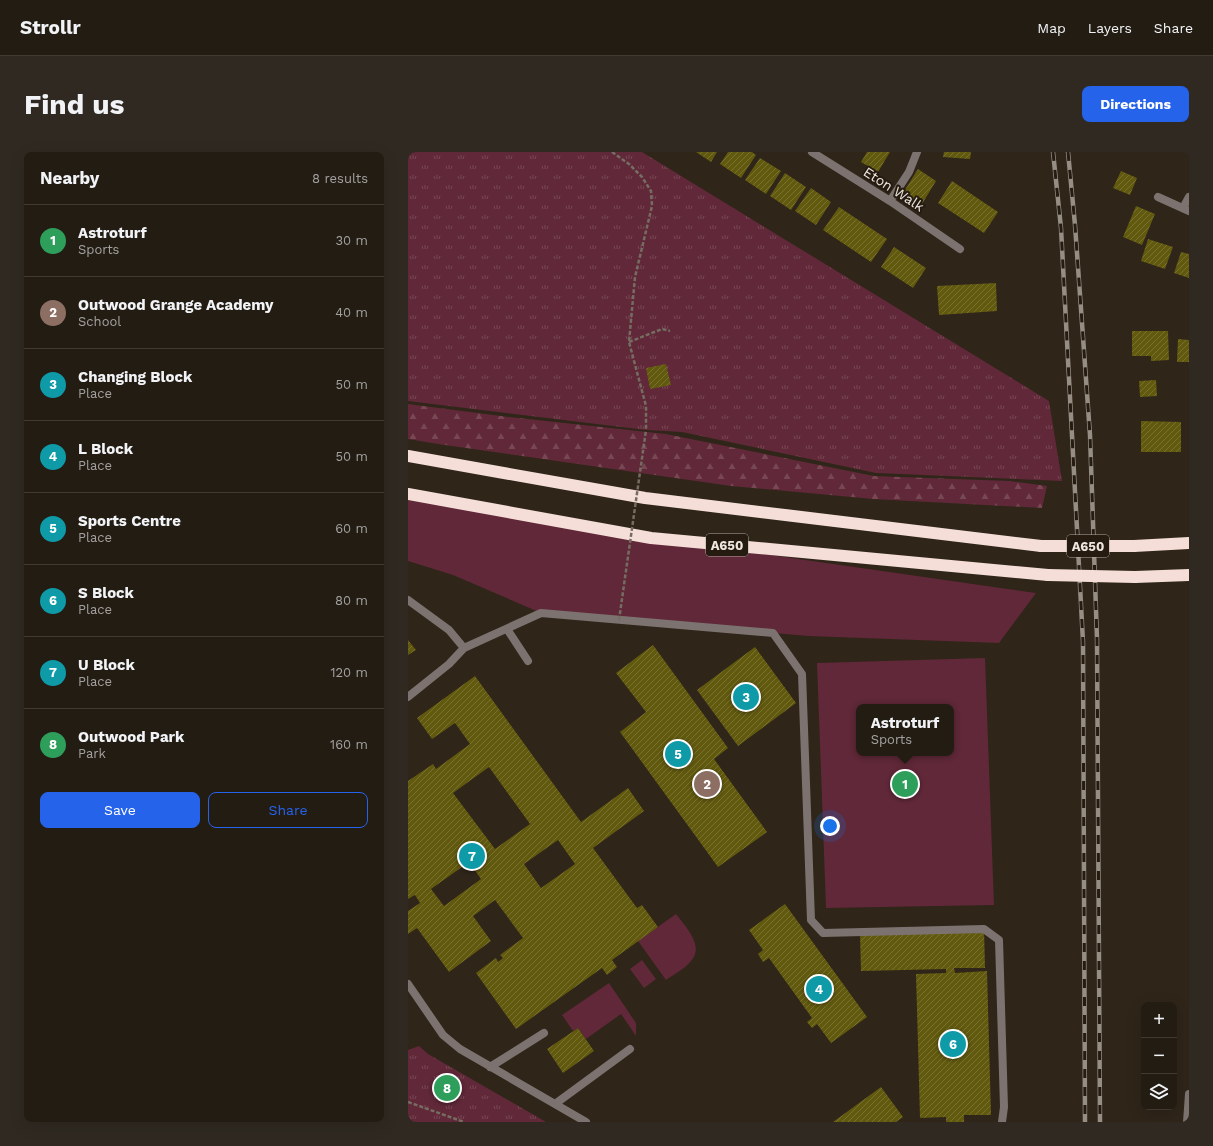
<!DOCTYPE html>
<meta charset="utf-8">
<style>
:root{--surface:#231c13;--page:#2f2921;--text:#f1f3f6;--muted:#a3a1a0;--line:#403a33;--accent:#2563eb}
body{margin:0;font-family:"Work Sans",sans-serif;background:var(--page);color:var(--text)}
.controls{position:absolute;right:12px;bottom:12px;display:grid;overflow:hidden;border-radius:8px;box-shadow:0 4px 16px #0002}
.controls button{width:36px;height:36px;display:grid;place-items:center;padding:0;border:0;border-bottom:1px solid var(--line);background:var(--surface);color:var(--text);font:20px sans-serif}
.you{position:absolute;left:422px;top:674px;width:14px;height:14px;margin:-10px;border:3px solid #fff;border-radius:50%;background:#1a73e8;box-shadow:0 0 0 6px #1a73e833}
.badge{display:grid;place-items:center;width:26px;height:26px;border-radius:50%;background:var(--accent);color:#fff;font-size:13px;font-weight:700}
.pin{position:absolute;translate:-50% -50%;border:2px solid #fff;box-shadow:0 1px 4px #0006}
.popup{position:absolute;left:448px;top:552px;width:98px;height:52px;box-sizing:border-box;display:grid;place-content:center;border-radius:8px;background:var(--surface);filter:drop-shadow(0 1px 3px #0005);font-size:13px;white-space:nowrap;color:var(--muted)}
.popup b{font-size:15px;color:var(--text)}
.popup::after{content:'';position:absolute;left:50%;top:100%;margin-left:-8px;border:8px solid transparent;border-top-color:var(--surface)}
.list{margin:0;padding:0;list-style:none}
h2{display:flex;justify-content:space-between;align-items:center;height:52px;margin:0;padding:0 16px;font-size:17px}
h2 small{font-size:13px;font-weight:400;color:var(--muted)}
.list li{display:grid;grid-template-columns:26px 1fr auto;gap:12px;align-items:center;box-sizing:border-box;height:72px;padding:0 16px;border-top:1px solid var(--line)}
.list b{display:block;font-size:15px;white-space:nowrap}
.list p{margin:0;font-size:13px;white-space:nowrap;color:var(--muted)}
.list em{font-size:13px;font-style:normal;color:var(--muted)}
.actions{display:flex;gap:8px;padding:12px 16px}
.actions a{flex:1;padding:9px 0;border:1px solid var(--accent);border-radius:8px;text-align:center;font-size:14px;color:var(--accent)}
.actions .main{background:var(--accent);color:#fff}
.icon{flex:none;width:22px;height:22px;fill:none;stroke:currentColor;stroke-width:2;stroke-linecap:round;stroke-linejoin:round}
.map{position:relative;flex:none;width:781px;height:970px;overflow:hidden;border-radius:8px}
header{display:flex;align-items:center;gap:24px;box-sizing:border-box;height:56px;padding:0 20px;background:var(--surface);border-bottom:1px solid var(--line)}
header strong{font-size:19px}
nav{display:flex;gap:22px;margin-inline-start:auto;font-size:14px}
.intro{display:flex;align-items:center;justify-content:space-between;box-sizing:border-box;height:96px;padding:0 24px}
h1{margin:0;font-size:28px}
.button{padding:10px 18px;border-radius:8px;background:var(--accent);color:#fff;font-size:14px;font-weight:700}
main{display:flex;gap:24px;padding:0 24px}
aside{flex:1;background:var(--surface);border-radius:8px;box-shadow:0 4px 16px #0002}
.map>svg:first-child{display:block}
.green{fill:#602838;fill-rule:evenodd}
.forest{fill:url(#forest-firs)}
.park{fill:url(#park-tufts)}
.building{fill:url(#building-hatch);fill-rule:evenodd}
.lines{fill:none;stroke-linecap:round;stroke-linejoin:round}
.path{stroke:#766d62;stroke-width:2.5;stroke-dasharray:4 2;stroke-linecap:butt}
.lane{stroke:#7c7370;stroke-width:8}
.street{stroke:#7c7370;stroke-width:8}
.highway{stroke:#f4ded7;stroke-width:12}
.rail-casing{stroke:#968e84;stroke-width:4.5}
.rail{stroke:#251b10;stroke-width:3;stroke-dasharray:9;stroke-linecap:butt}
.path-bridge{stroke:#766d62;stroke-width:2.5;stroke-dasharray:4 2;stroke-linecap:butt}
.highway-bridge{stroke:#f4ded7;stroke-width:12}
.labels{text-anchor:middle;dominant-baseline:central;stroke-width:4;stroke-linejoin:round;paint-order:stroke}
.shield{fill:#251b10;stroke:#b2aaa1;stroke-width:1}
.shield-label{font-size:13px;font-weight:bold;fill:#eee7df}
.street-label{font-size:14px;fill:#eee7df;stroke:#251b10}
</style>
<header>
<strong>Strollr</strong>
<nav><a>Map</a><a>Layers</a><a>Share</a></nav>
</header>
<div class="intro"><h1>Find us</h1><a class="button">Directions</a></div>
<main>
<aside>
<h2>Nearby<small>8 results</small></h2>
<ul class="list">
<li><span class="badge" style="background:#2e9e5b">1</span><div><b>Astroturf</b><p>Sports</p></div><em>30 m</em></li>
<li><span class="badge" style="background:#8d6e63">2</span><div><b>Outwood Grange Academy</b><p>School</p></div><em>40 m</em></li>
<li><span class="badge" style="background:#0f9aa8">3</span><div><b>Changing Block</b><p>Place</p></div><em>50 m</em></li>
<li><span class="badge" style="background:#0f9aa8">4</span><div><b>L Block</b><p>Place</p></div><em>50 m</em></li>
<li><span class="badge" style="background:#0f9aa8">5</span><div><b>Sports Centre</b><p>Place</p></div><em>60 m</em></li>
<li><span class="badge" style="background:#0f9aa8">6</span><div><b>S Block</b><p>Place</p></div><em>80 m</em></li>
<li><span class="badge" style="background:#0f9aa8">7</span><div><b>U Block</b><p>Place</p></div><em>120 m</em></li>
<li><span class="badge" style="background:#2e9e5b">8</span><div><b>Outwood Park</b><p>Park</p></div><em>160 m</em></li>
</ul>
<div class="actions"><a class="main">Save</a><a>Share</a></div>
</aside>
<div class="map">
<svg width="781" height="970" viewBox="0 0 781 970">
<defs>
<pattern id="forest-firs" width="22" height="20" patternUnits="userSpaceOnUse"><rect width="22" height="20" fill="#602838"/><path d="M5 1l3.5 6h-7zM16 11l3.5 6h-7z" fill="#774754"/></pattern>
<pattern id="park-tufts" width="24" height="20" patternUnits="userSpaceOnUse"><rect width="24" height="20" fill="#602838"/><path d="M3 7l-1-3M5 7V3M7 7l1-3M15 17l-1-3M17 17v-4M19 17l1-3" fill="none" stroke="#774754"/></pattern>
<pattern id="building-hatch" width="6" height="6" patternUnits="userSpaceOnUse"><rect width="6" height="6" fill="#61590e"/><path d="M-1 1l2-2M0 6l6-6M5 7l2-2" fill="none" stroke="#787131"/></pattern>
</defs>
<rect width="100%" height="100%" fill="#2f2519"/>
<!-- green -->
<path class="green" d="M0,342L243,386L628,441L591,491L400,484L133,461L45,423L0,409Z
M577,506L586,753L418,756L409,511ZM451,555H543V601H451Z
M268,762C277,774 297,794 283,809C277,817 266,822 258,828L230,789Z
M234,808L248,827L236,836L222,817Z
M201,831L228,871V884L213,862L178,887L170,876L165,879L154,863Z"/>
<!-- forest -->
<path class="forest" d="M0,252L101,265L258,282L466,324L602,329L639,334L634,356L465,347L323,334L30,292L0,287Z"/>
<!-- park -->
<path class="park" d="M0,0H234L641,249L654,329L468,321L274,280L238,278L0,249Z
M11,894L20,902L138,970H0V898Z"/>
<!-- building -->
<path class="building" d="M288,0H309L303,10Z
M320,0H344L348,3L333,26L312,12Z
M459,0H482L470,20L453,10Z
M536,0H563L562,7L535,5Z
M352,6L373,19L358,42L337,28Z
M510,17L528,29L514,52L495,41Z
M713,19L729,26L722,43L705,36Z
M377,21L398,35L383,58L362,44Z
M544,29L590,60L576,81L530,51Z
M403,36L423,50L408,73L387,59Z
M728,54L747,62L734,93L715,85Z
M431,55L479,87L463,110L415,78Z
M740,87L765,95L757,117L733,109Z
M486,95L518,116L505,136L473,115Z
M773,100L781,102V126L766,121Z
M588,131L589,159L531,163L529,134Z
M724,179H760L761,208L743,209V204H724Z
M770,187L781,188V210H769Z
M258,212L263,233L242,237L238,216Z
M748,228L749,244L732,245L731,229Z
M733,269L773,270V300H733Z
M0,488L8,498L0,503Z
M245,493L320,596L306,607L359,680L310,715L212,580L238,560L208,521Z
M347,495L388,551L330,594L289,538Z
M67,524L173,670L220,636L236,659L185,696L229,756L234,753L250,775L204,808L209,815L199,823L194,816L108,877L68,821L88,806L90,810L95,806L92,803L115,786L87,748L65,764L83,789L41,820L9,776L0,782V759L12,751L7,743L0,747V629L25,612L28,617L62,592L47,571L24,587L9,566ZM81,615L122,672L87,697L45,641ZM150,688L167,712L133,736L116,712ZM61,710L73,727L36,754L23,737Z
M377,752L459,865L423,891L409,872L404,876L399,870L404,866L361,806L355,810L350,802L355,798L341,778Z
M576,777L577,816H546L547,821L579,819L583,963H556V970H538V965L512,966L508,822L538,821V817L453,819L452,781Z
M170,876L186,899L155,921L139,897Z
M473,935L495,965L488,970H425Z"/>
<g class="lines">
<!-- path -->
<path class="path" d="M204,0L221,12L234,25L243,39L244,54L227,125L221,190L238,254V278
M221,190L254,177L262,179
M0,950L56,970"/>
<!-- lane -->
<path class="lane" d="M0,448L41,478L56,496
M99,477L120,509
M0,545L41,512L56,496L133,461L365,481L394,522L403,768L415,781L576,777L591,788L596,955L594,970
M0,832L35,883L52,897L178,970
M82,915L136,881
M147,952L222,897
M779,970L781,942"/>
<!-- street -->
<path class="street" d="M404,0L482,49L552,97
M750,45L781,59
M482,49L501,20L509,0
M775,56L781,45"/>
<!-- highway -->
<path class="highway" d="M0,304L237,346L633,394
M0,342L243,386L640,423
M726,394L781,391
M727,425L781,423"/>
<!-- rail casing -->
<g class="rail-casing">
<path id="rail" d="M645,0L653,76L675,490L677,970
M660,0L667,73L682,283L689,487L692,970"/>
</g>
<!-- rail -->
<use href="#rail" class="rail"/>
<!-- path-bridge -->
<path class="path-bridge" d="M211,468L238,278"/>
<!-- highway-bridge -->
<path class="highway-bridge" d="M633,394H726
M640,423L727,425"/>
</g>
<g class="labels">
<!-- shield labels -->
<g class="shield">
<rect x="298" y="382" width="42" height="22" rx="3"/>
<rect x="659" y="383" width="42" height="22" rx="3"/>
</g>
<g class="shield-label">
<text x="319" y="393">A650</text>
<text x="680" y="394">A650</text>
</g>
<!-- street labels -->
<g class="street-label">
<text transform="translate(486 37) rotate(33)">Eton Walk</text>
</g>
</g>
</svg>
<div class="controls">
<button>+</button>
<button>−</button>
<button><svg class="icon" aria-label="layers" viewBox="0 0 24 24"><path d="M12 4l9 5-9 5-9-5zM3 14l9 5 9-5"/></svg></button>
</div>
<div class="you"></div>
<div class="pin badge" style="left:497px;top:632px;background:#2e9e5b">1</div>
<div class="popup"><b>Astroturf</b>Sports</div>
<div class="pin badge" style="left:299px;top:632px;background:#8d6e63">2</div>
<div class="pin badge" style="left:338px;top:545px;background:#0f9aa8">3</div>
<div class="pin badge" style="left:411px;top:837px;background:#0f9aa8">4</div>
<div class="pin badge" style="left:270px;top:602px;background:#0f9aa8">5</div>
<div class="pin badge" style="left:545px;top:892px;background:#0f9aa8">6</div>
<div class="pin badge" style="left:64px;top:704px;background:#0f9aa8">7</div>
<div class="pin badge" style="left:39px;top:936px;background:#2e9e5b">8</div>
</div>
</main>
